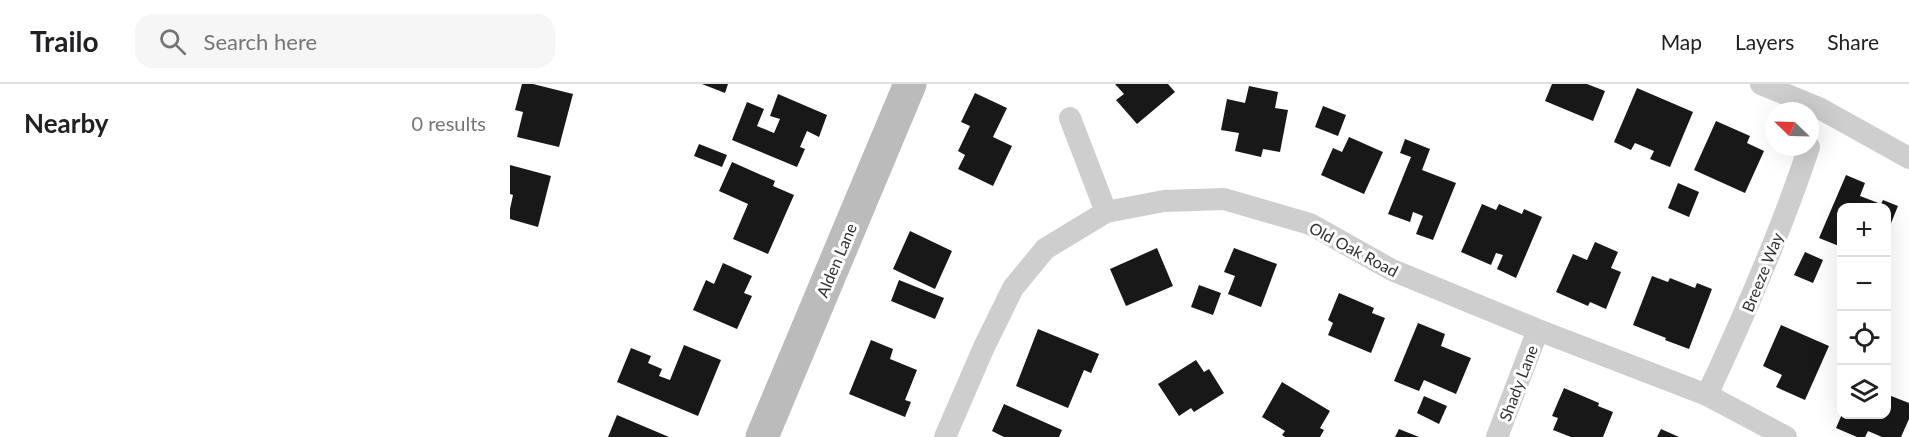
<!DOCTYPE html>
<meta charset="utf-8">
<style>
:root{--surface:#fff;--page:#f6f6f6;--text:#202124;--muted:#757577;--line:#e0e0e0}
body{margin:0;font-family:Lato,sans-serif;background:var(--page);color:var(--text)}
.controls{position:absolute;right:18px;bottom:18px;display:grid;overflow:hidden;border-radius:12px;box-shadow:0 6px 24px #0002}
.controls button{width:54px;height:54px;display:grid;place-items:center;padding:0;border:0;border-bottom:2px solid var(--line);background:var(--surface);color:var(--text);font:30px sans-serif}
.compass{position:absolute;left:1255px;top:18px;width:54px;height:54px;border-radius:50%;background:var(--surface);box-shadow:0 6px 24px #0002;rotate:293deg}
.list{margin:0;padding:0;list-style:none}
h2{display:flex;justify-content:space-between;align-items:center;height:78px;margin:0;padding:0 24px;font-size:26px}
h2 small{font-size:20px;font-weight:400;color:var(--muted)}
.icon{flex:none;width:33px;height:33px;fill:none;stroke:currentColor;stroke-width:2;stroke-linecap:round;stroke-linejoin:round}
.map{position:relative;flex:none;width:1399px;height:353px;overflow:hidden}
header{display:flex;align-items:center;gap:36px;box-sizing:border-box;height:84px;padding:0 30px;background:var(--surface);border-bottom:2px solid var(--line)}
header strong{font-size:28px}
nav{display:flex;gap:33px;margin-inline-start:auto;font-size:21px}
.search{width:420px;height:54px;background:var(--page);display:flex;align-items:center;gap:15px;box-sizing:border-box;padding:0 21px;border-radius:18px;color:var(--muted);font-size:22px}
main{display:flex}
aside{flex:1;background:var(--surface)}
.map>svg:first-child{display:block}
.building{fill:#181818}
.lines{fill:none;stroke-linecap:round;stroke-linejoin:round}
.street{stroke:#cecece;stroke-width:22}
.secondary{stroke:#bbb;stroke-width:33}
.labels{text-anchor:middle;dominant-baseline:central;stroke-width:6;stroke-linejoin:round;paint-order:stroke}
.street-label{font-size:16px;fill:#313131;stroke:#fff}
</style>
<header>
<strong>Trailo</strong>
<div class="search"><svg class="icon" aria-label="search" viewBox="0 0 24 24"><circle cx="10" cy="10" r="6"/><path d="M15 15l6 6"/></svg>Search here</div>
<nav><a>Map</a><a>Layers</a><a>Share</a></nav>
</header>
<main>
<aside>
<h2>Nearby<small>0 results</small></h2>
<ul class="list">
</ul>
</aside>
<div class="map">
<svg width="1399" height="353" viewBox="0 0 1399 353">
<rect width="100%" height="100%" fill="#fff"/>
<!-- building -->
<path class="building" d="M12,0H23L63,10L49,63L7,53L13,28L5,26Z
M192,0H218L215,9Z
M605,0H658L665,8L627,40L606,16L614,10Z
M1042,0H1077L1095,7L1083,37L1035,17Z
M739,2L768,8L765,24L778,26L770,68L753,65L751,73L725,67L729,49L711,46L717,15L735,19Z
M1127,4L1183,28L1160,83L1140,75L1144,67L1125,59L1121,66L1104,58Z
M465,9L497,24L483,53L502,62L483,102L448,85L455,71L448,67L460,42L451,38Z
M268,10L317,31L309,53L297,47L290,63L295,65L287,83L222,56L237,18L254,25L247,42L264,49L270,35L260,32Z
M813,22L836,31L828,52L805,43Z
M1206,37L1240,52L1237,59L1254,67L1235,109L1184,86Z
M839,53L873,68L854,110L811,91L823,64L832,68Z
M895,55L920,65L912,86L946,99L923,156L906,150L913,132L903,128L900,138L878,130L901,73L890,69Z
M189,60L217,71L212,83L184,72Z
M222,78L265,97L263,102L284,111L258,170L223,155L238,120L209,107Z
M0,81L41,92L28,143L0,135V125L3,111L0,110Z
M1336,91L1355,99L1350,112L1371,120L1373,116L1388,122L1377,149L1376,123H1332V155L1329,162L1309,154Z
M1168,99L1189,108L1179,133L1158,124Z
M972,120L986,126L989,120L1012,130L1014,125L1032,133L1006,194L987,185L993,171L986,169L981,181L951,168Z
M400,147L442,167L425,205L383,185Z
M1085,158L1108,168L1101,184L1111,188L1096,225L1080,218L1078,222L1046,208L1063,170L1077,176Z
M647,164L663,202L616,222L600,185Z
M724,164L767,180L751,223L718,210L725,192L714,188Z
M1295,168L1313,176L1303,199L1284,191Z
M213,179L242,192L234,209L242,212L227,245L183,226L196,196L204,200Z
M1142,192L1158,198L1160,194L1185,204L1187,199L1202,205L1179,265L1155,256L1156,254L1123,241Z
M389,196L434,214L425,235L381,217Z
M689,201L711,209L703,231L681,223Z
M829,209L864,224L862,229L875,234L861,269L818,251L823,239L818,236Z
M908,239L935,250L931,262L961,274L946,310L914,296L909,307L884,297Z
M1271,241L1319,262L1295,316L1266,303L1272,291L1253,282Z
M528,245L589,270L581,289L574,286L558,324L506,302Z
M361,256L383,265L380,275L407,286L395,316L401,318L395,333L339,310Z
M174,261L211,276L188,332L107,298L121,264L141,272L138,279L152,285L149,292L160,296Z
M686,276L694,288L699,285L714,309L684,328L681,324L669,332L648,300Z
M772,298L820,327L810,344L814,346L810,353H775L772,351L775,347L752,333Z
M1054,304L1089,319L1088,322L1103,328L1093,353H1061L1043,346L1048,334L1042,332Z
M1376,310L1399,319V335L1391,353H1372L1358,347L1355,353H1347L1326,344L1332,330H1376Z
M914,312L937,322L929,340L907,329Z
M494,320L552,346L549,353H494L482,347Z
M107,331L159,353H98Z
M889,345L909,353H885Z
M1151,345L1169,353H1147Z"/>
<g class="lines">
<!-- street -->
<path class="street" d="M1251,0L1311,25L1399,74
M560,34L596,128
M1197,311C1235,230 1271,148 1299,63
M435,353L474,263L503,204L535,165L596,128L654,117L714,115L800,140L882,186L1028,246L1197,311L1276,353
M987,353L1028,246"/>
<!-- secondary -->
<path class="secondary" d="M252,353L400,0"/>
</g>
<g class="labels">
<!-- street labels -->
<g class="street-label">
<text transform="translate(844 165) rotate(28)">Old Oak Road</text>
<text transform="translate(326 176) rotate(-67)">Alden Lane</text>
<text transform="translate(1252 188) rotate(-68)">Breeze Way</text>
<text transform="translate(1008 299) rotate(-69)">Shady Lane</text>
</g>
</g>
</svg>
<div class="controls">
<button>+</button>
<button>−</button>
<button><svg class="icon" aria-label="locate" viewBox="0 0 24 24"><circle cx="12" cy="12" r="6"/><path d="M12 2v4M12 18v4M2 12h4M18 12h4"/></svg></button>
<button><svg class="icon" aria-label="layers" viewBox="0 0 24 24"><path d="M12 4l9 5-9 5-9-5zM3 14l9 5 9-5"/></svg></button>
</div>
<svg class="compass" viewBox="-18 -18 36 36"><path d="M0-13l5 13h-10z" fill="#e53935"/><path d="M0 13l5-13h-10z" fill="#757577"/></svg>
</div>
</main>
